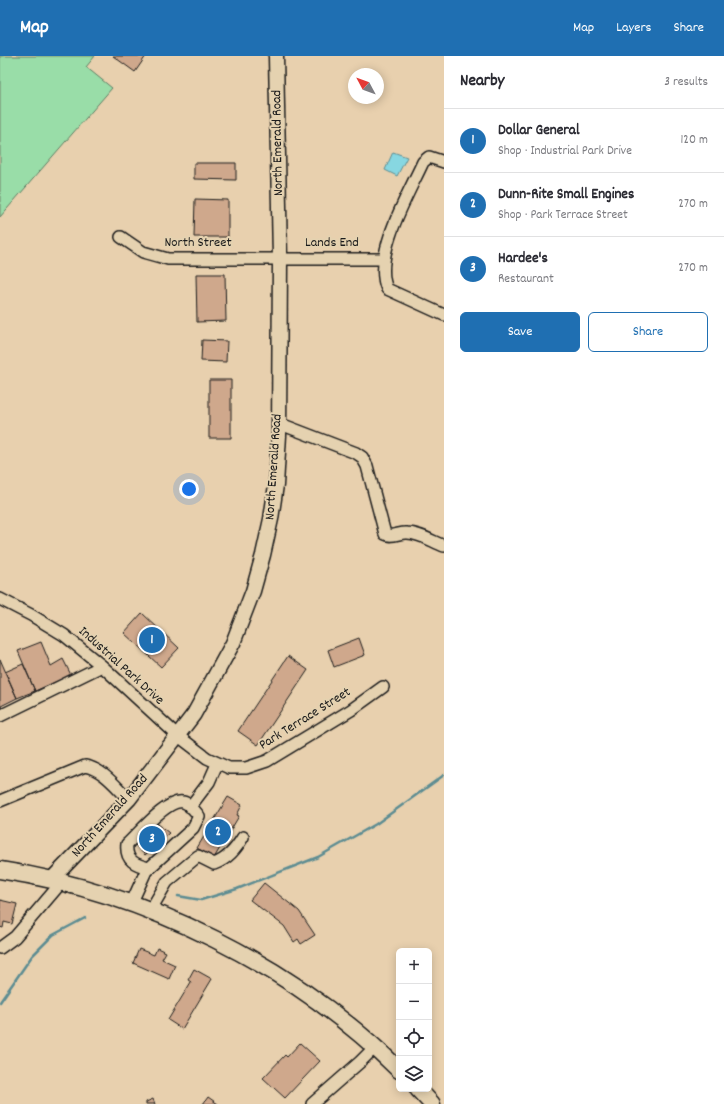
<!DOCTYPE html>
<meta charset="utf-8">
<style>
:root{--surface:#fff;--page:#f7f7f7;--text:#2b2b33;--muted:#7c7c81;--line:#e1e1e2;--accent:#1f6fb2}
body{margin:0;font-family:Dekko,sans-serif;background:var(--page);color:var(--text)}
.controls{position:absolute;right:12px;bottom:12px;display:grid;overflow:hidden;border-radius:6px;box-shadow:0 2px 10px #0003}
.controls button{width:36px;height:36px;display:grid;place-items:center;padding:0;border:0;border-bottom:1px solid var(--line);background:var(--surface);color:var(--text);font:20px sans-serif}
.compass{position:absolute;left:348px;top:12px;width:36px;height:36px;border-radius:50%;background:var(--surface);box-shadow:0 2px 10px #0003;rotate:311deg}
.you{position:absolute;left:189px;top:433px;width:14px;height:14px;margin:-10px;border:3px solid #fff;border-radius:50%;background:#1a73e8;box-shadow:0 0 0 6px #1a73e833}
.badge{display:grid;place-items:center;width:26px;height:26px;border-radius:50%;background:var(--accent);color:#fff;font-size:13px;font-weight:700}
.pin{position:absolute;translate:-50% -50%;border:2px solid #fff;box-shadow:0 1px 4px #0006}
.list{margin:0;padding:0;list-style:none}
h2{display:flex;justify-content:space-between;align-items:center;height:52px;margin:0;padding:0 16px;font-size:17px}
h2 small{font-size:13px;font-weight:400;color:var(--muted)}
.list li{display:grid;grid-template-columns:26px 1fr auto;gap:12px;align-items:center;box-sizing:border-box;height:64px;padding:0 16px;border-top:1px solid var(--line)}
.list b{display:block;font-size:15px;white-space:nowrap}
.list p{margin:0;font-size:13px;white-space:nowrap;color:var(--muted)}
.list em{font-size:13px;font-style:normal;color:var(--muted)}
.actions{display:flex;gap:8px;padding:12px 16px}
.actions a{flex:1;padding:9px 0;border:1px solid var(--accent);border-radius:6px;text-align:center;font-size:14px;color:var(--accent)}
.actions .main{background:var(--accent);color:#fff}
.icon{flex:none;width:22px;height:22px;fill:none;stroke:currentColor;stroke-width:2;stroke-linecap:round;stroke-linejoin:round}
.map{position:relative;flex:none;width:444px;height:1048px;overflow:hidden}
header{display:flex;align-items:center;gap:24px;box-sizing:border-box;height:56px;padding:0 20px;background:var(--accent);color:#fff}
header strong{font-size:19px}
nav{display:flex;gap:22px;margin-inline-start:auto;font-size:14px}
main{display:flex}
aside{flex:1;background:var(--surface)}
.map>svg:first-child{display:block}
.green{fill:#99dda8;stroke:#5a7c62}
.water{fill:#87d7e1;stroke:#5c8c92}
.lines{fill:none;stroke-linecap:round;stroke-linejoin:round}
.stream{stroke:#5c8c92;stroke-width:2.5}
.building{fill:#cfa88c;stroke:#1c1c1c}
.minor-casing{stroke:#1c1c1c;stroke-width:14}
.major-casing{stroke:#1c1c1c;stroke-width:17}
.highway-casing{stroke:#1c1c1c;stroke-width:19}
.minor{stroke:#e5d2b0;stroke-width:11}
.major{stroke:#e5d2b0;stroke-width:14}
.highway{stroke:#e5d2b0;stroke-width:16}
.labels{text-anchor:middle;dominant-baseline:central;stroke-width:4;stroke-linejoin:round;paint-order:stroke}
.street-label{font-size:14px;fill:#1c1c1c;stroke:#e5d2b0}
</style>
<header>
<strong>Map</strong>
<nav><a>Map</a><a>Layers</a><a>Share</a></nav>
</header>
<main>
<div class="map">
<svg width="444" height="1048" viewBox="0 0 444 1048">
<rect width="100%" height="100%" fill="#e8d0ae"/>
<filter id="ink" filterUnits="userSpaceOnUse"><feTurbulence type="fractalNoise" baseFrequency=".025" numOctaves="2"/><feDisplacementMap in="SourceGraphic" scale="8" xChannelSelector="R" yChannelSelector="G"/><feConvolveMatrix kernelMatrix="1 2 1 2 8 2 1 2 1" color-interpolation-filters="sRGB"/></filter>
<g filter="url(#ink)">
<!-- green -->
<path class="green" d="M0,0H95L86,11L112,32L0,161Z"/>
<!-- water -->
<path class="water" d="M393,96L407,101L397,120L385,114Z"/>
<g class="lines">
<!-- stream -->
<path class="stream" d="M178,840L201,844L237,833L318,801L376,768L444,719
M0,946L32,900L53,879L85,862"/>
</g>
<!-- building -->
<path class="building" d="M113,0H146L135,16Z
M194,107H236V124L194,123Z
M195,143L228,144V181H194Z
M196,218H225L226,265L197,266Z
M202,284L227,285L226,306L201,305Z
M209,324H231V382H209Z
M142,557L179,592L161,611L124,577Z
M359,582L365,599L334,611L328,594Z
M41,586L51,610L63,603L71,619L35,635L18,595Z
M288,600L308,614L258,689L238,675Z
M0,603L17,642L1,650L2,653L0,654Z
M23,608L35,635L17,642L5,616Z
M228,741L242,749L237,759L239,760L214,802L197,792Z
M158,768L169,777L145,799L135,788Z
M264,827L299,855L315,879L301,888L298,883L294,886L284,870L250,844Z
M0,844L17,848L12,868L4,866L3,872L0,871Z
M157,892L166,896L162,903L175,909L169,923L133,907L139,893L154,899Z
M194,913L212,923L182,973L168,964L191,926L188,924Z
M300,987L320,1005L285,1042L263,1022L285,999L287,1001Z
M208,1041L218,1048H203Z
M153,1043L155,1048H146V1046Z"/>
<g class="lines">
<!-- minor casing -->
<g class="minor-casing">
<path id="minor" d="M444,106L429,101L423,106C409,137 372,199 387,233L444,259
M121,181L143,196L168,203H383
M278,367L356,397L362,401L367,410L385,478C392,482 400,476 407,477C420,477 433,486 444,490
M0,543L31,559L64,579L102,610L177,679L207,702L229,712H246L267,705L351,654L383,631
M0,660L102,610
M0,745L85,710C103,713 116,731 129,743
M190,751L209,726L217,708
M131,848L146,815L193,772L199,760C195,755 189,747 183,746C168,742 138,778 127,788C125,805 136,809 149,812
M150,855L167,826L198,800L214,808C228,803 236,793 243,781
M0,892L15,881L61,827
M312,1048L360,1006L375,991"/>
</g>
<!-- major casing -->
<g class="major-casing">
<path id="major" d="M51,824L129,743L194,658L233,587L253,535L263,499L271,463L276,429L279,379L280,202L276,0"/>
</g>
<!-- highway casing -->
<g class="highway-casing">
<path id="highway" d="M0,814C146,836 294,910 399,1014
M418,1033L432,1048"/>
</g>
<!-- minor -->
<use href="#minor" class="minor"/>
<!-- major -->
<use href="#major" class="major"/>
<!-- highway -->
<use href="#highway" class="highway"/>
</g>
</g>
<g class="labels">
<!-- street labels -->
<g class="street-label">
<text transform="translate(278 87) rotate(-91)">North Emerald Road</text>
<text x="198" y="187">North Street</text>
<text x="332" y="187">Lands End</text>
<text transform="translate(274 411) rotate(-86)">North Emerald Road</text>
<text transform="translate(121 610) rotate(42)">Industrial Park Drive</text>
<text transform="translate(305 663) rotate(-32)">Park Terrace Street</text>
<text transform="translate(110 760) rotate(-48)">North Emerald Road</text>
</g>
</g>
</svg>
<div class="controls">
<button>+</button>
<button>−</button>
<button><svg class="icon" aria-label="locate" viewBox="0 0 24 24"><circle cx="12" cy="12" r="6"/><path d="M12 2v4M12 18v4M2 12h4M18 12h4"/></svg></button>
<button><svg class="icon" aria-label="layers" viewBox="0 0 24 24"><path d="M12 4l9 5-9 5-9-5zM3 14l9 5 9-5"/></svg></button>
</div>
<svg class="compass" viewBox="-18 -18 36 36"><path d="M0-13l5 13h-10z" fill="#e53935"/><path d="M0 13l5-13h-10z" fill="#7c7c81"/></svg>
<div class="you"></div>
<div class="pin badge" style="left:152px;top:584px">1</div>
<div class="pin badge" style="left:218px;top:776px">2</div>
<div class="pin badge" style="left:152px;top:783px">3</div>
</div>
<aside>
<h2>Nearby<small>3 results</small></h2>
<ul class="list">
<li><span class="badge">1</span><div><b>Dollar General</b><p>Shop · Industrial Park Drive</p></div><em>120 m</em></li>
<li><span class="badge">2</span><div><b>Dunn-Rite Small Engines</b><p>Shop · Park Terrace Street</p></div><em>270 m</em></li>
<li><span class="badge">3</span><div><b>Hardee's</b><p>Restaurant</p></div><em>270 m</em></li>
</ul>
<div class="actions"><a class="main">Save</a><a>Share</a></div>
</aside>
</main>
